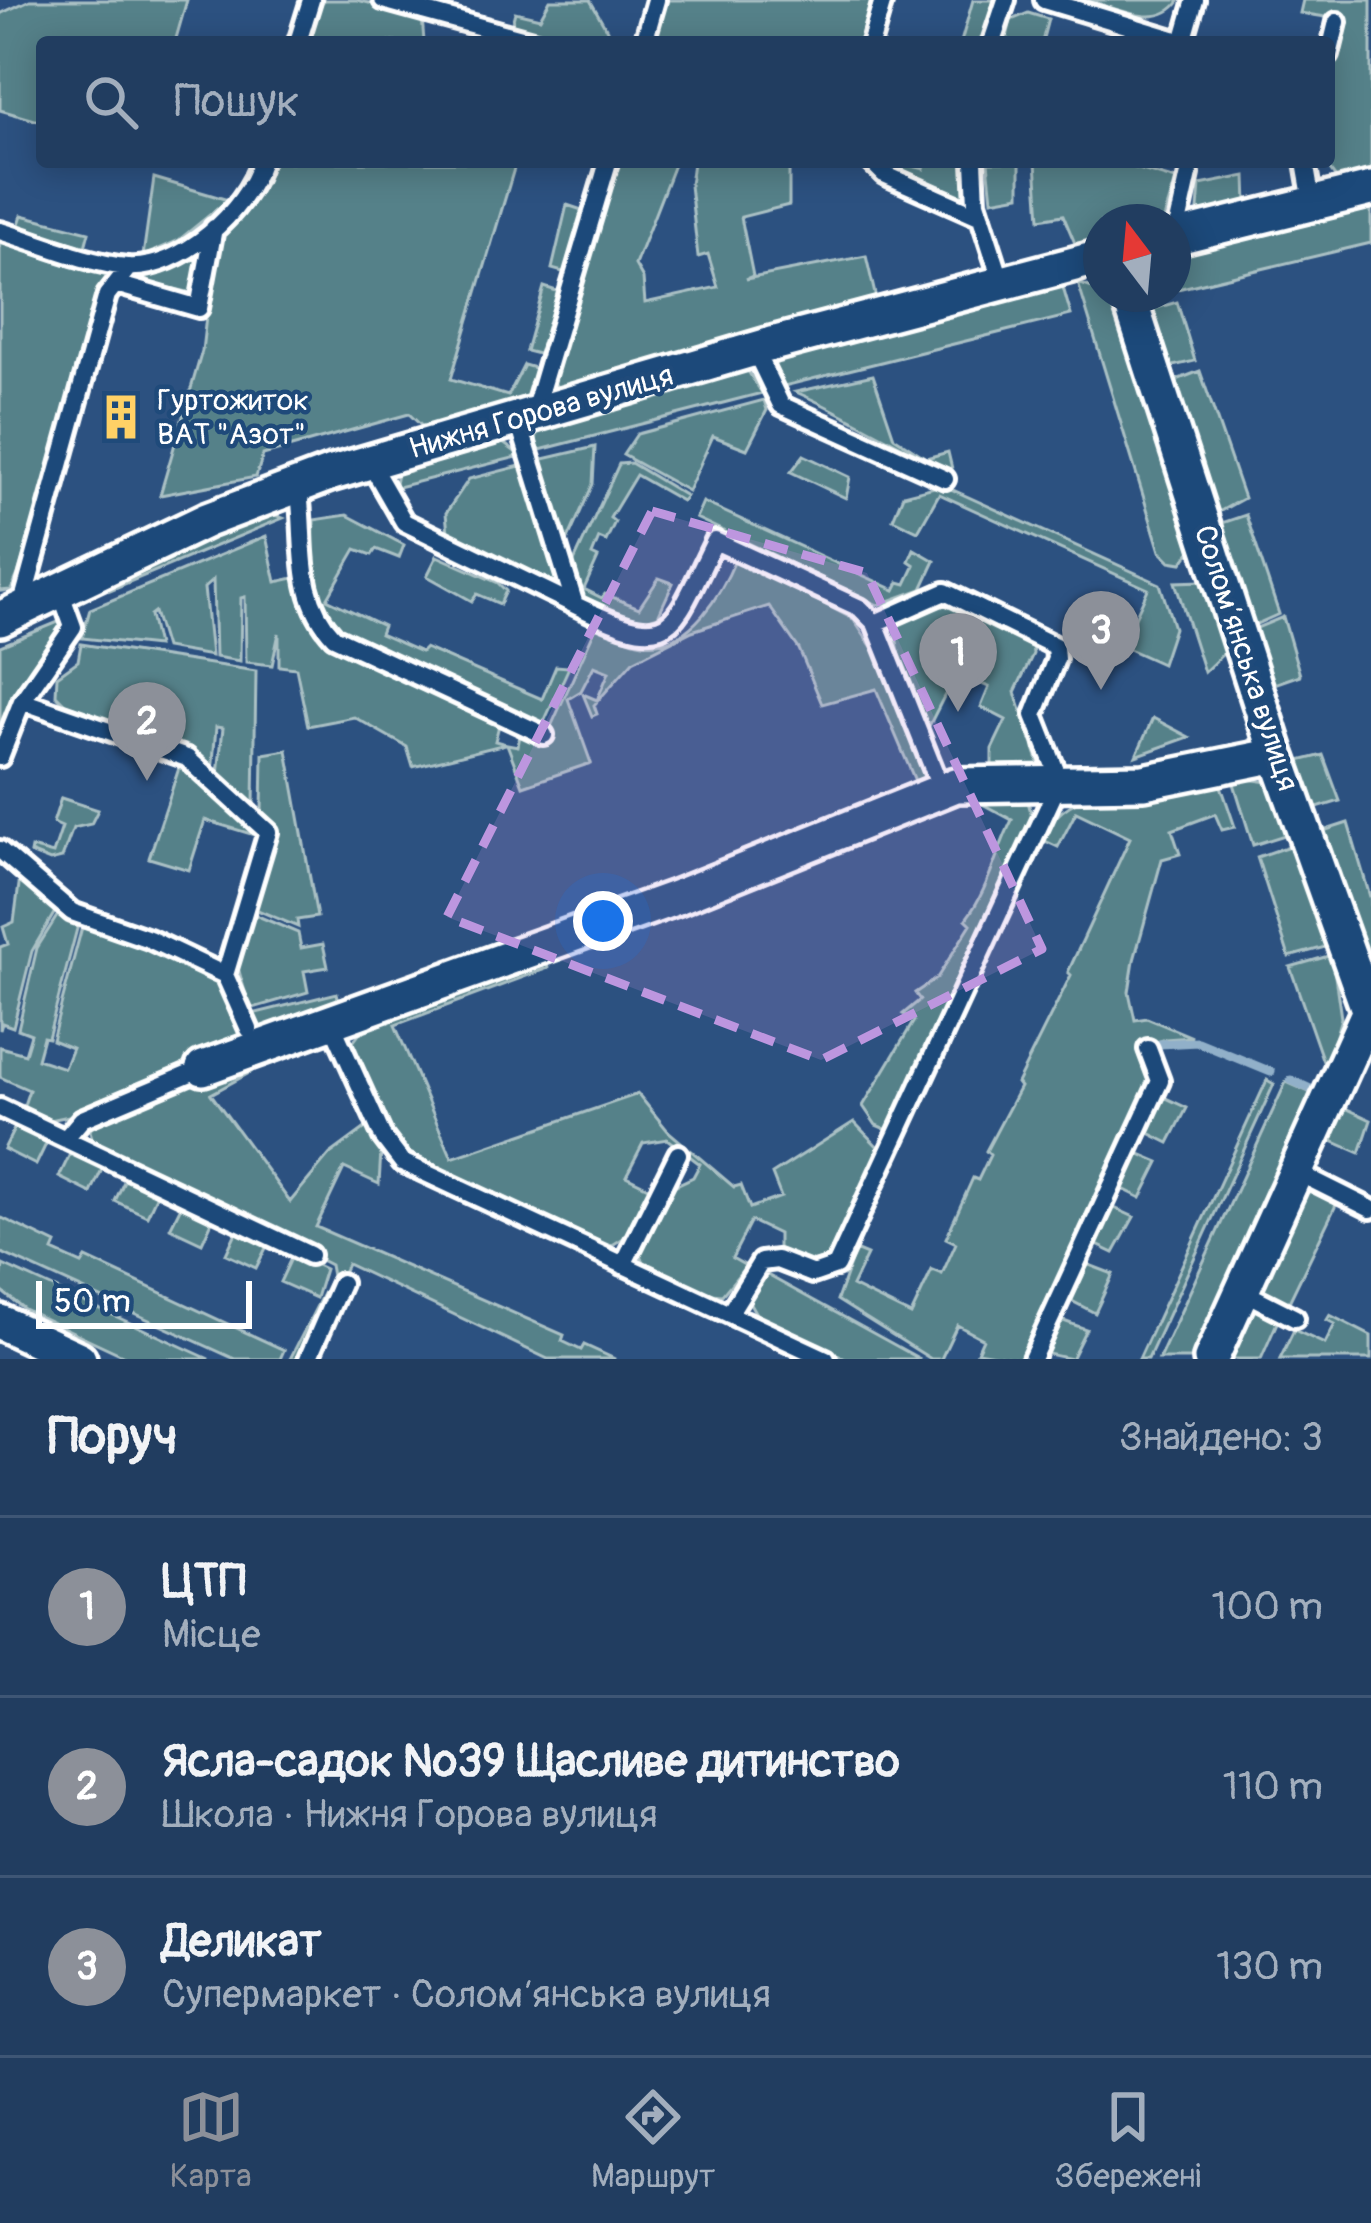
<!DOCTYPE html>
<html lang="uk">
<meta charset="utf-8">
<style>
:root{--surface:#213d60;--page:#2d4869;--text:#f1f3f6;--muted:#a2aebd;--line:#3e5675;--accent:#8c9099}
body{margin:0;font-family:Pangolin,sans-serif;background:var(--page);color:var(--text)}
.compass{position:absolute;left:1083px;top:204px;width:108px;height:108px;border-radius:50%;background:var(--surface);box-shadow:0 6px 30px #0003;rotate:344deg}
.scale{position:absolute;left:36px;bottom:30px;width:216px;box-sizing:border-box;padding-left:12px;border:6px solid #fff;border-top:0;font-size:33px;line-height:42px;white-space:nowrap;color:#fff;-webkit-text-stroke:9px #1f4a7a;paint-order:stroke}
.you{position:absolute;left:603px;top:921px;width:42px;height:42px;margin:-30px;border:9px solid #fff;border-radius:50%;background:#1a73e8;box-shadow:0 0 0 18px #1a73e833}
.badge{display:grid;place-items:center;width:78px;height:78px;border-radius:50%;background:var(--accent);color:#fff;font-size:39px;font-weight:700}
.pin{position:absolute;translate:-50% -99px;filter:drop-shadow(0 3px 6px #0008)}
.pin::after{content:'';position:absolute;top:63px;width:42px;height:36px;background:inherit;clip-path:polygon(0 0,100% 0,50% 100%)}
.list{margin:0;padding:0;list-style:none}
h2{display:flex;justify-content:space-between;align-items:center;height:156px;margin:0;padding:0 48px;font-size:51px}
h2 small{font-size:39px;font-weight:400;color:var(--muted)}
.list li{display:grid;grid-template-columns:78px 1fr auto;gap:36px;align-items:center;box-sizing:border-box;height:180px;padding:0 48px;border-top:3px solid var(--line)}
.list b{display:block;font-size:45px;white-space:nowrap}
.list p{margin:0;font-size:39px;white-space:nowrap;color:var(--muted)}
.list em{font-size:39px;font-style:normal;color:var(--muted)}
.icon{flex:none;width:66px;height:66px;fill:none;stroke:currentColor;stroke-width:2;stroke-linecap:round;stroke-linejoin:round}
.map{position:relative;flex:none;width:1371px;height:1359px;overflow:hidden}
.search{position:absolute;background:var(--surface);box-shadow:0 6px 30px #0003;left:36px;right:36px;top:36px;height:132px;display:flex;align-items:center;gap:30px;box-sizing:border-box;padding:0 42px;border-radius:12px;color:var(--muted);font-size:45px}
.sheet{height:696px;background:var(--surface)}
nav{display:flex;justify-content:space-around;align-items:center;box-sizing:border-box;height:168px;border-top:3px solid var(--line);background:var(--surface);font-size:33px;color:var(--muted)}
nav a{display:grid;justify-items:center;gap:6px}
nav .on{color:var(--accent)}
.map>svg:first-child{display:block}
.green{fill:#558189;stroke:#aac0c4;stroke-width:3}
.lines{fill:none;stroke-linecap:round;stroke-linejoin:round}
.stream{stroke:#91b0c9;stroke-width:9}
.service-casing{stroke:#fff;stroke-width:26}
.minor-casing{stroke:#fff;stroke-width:42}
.service{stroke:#1f4a7a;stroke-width:16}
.minor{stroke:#1f4a7a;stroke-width:33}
.marked{fill:#bd96df;fill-opacity:0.2;stroke:#bd96df;stroke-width:9;stroke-dasharray:24 15;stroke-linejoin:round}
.labels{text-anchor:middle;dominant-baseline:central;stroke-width:9;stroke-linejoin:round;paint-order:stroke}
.poi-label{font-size:30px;fill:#fff;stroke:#1f4a7a;text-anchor:start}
.street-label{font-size:30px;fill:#fff;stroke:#1f4a7a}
</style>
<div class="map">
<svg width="1371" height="1359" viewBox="0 0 1371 1359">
<rect width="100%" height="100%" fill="#2c5180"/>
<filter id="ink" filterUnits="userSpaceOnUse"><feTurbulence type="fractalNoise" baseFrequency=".00833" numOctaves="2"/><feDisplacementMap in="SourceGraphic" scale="24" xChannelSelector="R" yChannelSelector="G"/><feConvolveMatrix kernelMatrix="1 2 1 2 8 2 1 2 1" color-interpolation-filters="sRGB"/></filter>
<g filter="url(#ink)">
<!-- green -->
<path class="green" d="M30,0H187L175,42H42V122L0,110V14Z
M325,0H357L422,16L424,42H305L317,6Z
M550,0H590L614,42H567L511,27L515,12L540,18Z
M663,0H877L865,42H651Z
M973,0H997L984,42H961Z
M1088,0H1180C1159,31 1118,9 1088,0Z
M1303,0H1371V175L1339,182L1324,162H1329V71L1345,20L1300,13Z
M1028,13L1048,19L1042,42H1006L1011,20Z
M267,162H516L451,379L508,396L524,365L538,369L524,404L427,431L409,414L263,455L256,477L160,495L202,351L215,240Z
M617,162H675L635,265L643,279L645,303L718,287L708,254L698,257L690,185L693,162H789V205L741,217L753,276L746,279L866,256L877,303L557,388L553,380Z
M897,162L924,169L926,162H967L968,198L961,201L888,170Z
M988,162H1020V195L992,200Z
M1036,162H1115L1176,180L1163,222H1101V242L1077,248L1063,215L1040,219Z
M1246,176L1247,205L1208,214L1198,209L1200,185Z
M154,178L228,200L179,240L143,256Z
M1371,199V243L1173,290V252Z
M567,205L585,211L566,273L552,269Z
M22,215L89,232L85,247L18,227Z
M0,238L111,272L18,574L11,590L0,591Z
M205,242L196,294L132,279L133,273Z
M1078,283L1101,291L1115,313L1192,549L1182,563L1170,561L1160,551Z
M1062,284L1071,315L784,386L773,363L776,358Z
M544,287L560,292L542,355L526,351Z
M1177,302L1195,361L1169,367L1149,310Z
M744,365L762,393L536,451L537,429Z
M1200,371L1244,498L1215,514L1174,381Z
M873,375L894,437L926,458L948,452L953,473C899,447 851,416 796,392Z
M764,400L767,410L747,449L713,436L688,491L623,455L637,434Z
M499,440L521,456L394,488L398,468Z
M595,447L593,484L565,546L539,460Z
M804,455L850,477L846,498L791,472Z
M631,463L686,496L682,501L636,475L610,518L615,522L606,541L599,538L592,555L598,558L584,589L602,598L605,594L639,608L659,578L673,583L658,616L637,623L584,600L572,566L619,464Z
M524,465L558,581L552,586L448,533L446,513L469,479Z
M942,485L1160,584L1174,628L1162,664L1122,646L1148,589L939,494L918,531L893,519L903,495Z
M703,502L895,590L899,582L906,584L915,565L909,561L914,549L935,561L922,589L878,605L696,518Z
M272,514L283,518L110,590V583L257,515Z
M347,515L404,545L399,558L376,549L372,555L356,549L327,599L383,626L380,634L421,652L425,648L542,699L556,666L569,667L543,724L328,622L313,589L314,520Z
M1246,515L1279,614L1252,626L1219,524Z
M266,536L276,582L294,578C305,609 314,629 341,648L544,742L597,625C611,631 627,641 643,643C691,650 723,590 736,558L853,619L880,659L927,781L911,797L854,822L851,815L918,788L876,689L822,704L799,649L769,606L692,631L633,661L594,705L597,714L592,716L583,694L597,700L609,672L594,666L581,691L568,699L591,763L523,786L507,744L518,746L521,730L499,725L495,741L506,744L413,767L407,747L354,717L308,726L296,668L279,666V633L272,665L246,662L245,597L241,598L240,661L215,657L213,580L204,588L211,656L165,648L154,612L150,615L157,646L82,638L90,609Z
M437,556L498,583L506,591L500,604L477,594L472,601L427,576Z
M1203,581L1226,651L1204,672L1175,582Z
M951,603L1032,643L1033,654L1015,692L1039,763L1036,769L992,770V749L1006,720L981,707L989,687L956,673L927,730L905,681L894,627L912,615Z
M1283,617L1300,675L1271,685L1254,629Z
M63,620V629L25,682L0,733V646Z
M81,644L256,671L254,805L218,774L223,728L216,727L212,773L179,746L65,704L56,695L57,676L78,661Z
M1153,718L1189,737L1136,756Z
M287,750L317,917L297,920L298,927L255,909L275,834L262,812L263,754Z
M1323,755L1340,801L1311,810L1295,762Z
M180,765L261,831V837L205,820L189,870L149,858Z
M1232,777L1269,782L1288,834L1253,845Z
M1219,780L1235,827L1222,830L1215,814L1172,830L1180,854L1162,859L1134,960L1129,992L1135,1020L1147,1018L1192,1037L1165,1039L1137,1051L1150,1085L1029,1349L1018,1359L977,1352L983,1339L957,1325L941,1359H931L837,1300L855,1250L867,1255L852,1286L911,1315L932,1270L942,1274L956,1243L946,1238L973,1178L978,1180L990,1155L986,1151L1020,1087L1017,1083L1071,975L1068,972L1130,838L1076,812L1058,847L1043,840C1060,778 1168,785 1219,780Z
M1025,791L1034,823L890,1131L876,1125L863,1106L914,1021L903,1014L920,1000L915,993L937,978L971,924L966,919C989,889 995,854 1012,820L975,800Z
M61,798L98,810L91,824L73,828L62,858L50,861L30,853L31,848L53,854L62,827L53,823Z
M1348,823L1371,900V949L1362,955L1320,832Z
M1298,843L1329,946L1289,957L1257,857Z
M20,877L56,910L32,951L13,1027L2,1023L0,1030V947L8,944L3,927L14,922Z
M59,913L78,925L48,1038L43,1037L37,1059L64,1068L72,1048L52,1040L82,927L151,950L225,987L257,1029L252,1014L337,993L341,1012L164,1075L69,1116L50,1120L22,1111L29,1090L0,1077V1047L25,1054L31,1034L18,1029L37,948Z
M253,914L298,933L301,948L323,944L328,967L304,971L308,992L250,1009L236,961Z
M544,955L548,968L395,1025L452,1158L638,1094L668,1131L734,1187L741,1185L750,1208L781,1197L772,1174L854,1122L883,1152L830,1257L807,1263L778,1252V1234L751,1221L732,1258L746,1266L722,1295L701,1293L645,1265L639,1249L670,1188L693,1177L700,1164L667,1139L643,1143L626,1176L650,1188L627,1236L609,1247L401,1150L350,1046L369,1021Z
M1332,955L1341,1018L1326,1070L1290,967Z
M249,1067L251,1072L211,1094L290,1202L330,1154L371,1124L381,1151L379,1184L344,1168L316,1227L564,1335L562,1341L581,1350L584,1345L615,1359H548L347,1264L302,1359H290L332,1276L330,1265L105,1150L93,1141L90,1131L94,1121L185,1080Z
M1267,1080L1274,1084L1148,1359H1139Z
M1286,1082L1311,1093L1192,1359H1159Z
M1166,1098L1187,1108L1169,1143L1145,1131L1158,1102Z
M1343,1107L1371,1120L1360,1153L1328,1139Z
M17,1123L49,1138L36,1165L4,1149Z
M72,1150L104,1165L91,1193L59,1177Z
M1135,1152L1159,1162L1141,1198L1119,1187Z
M127,1175L159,1190L147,1216L115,1201Z
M1315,1191L1337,1203L1288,1304L1258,1290L1302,1193Z
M183,1202L214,1217L202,1243L170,1228Z
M1110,1206L1134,1217L1114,1253L1093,1243Z
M0,1217L56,1244L53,1251L82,1264L86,1258L284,1350L280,1359H235L0,1252Z
M238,1228L269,1242L256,1268L226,1254Z
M293,1254L325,1269L316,1298L280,1282Z
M1084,1263L1113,1274L1095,1313L1068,1299Z
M3,1265L209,1359H131L24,1309L0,1290Z
M760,1271L920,1359H846L759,1319L748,1300Z
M1251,1305L1279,1318L1261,1359H1227Z
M1330,1315L1371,1336V1359H1280L1294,1330L1325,1344L1335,1324L1327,1320Z
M1058,1319L1086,1329L1071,1359L1043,1353Z"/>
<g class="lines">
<!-- stream -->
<path class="stream" d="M1159,1044L1198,1042L1271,1072
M1291,1080L1315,1091"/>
<!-- service casing -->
<g class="service-casing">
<path id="service" d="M383,0L536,42
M1044,0L1183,42L1195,0
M298,42L311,0
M644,42L656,0
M871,42L883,0
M992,42L1006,0
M1329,55L1337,22
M872,162L884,174L981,217
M974,162L976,202L1002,283
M1305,162L1312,202
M0,231C40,243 86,263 127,267C181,271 247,210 261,162
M1175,237L1189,174
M116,284L199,308L214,228
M754,349L781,405L945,479
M533,415L608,162
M518,420L575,605C676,654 670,631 715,541L860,608L875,623L942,791
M369,461L404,522L575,605
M298,485C307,539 293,594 334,637L544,735
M60,591L73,627L22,701L187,758L268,832L225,975
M21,607L107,295L129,267
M0,757L22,701
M0,850L72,912L149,939L225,975L249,1029
M332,1024L383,1137L402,1162L826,1359
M0,1108L310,1255
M65,1139L82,1119L203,1068
M1297,1172L1371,1209
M623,1265L678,1154
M1242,1291L1295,1318
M729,1314L761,1262L777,1260L813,1274L836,1266L1060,781L1034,715L1056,659L1055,646L945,592L875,623
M308,1359L341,1283
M1032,1359L1160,1081L1148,1049"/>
</g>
<!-- minor casing -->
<g class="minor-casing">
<path id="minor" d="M1173,238L1371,189
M1128,294L1277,755L1371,1018
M0,619L207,520L329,474L772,344L1101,257
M203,1068L675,898L956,785L1144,782L1277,755
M0,1322L79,1359
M1211,1359L1366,1017"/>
</g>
<!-- service -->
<use href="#service" class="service"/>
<!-- minor -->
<use href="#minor" class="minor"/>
</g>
</g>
<!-- marked area -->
<path class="marked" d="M652,511L867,573L1042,949L821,1060L447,917Z"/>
<!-- icons -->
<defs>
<g id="building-bare" transform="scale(3.6)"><path d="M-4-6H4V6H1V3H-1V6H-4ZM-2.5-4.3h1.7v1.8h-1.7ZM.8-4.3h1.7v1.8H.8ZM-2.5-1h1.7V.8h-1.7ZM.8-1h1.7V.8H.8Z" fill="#ffd166" stroke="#1f4a7a" stroke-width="2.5" paint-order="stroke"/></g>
</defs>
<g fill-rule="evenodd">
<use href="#building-bare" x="121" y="417"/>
</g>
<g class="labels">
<!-- poi labels -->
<g class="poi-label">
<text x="157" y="400">Гуртожиток<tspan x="157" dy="34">ВАТ "Азот"</tspan></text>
</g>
<!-- street labels -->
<g class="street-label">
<text transform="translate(541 412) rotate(-16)">Нижня Горова вулиця</text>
<text transform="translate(1246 658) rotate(72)">Соломʼянська вулиця</text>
</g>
</g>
</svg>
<svg class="compass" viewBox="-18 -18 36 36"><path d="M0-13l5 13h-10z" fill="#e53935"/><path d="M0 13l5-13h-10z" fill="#a2aebd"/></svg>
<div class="scale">50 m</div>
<div class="you"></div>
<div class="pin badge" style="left:958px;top:712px">1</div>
<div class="pin badge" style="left:147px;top:781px">2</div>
<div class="pin badge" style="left:1101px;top:690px">3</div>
<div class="search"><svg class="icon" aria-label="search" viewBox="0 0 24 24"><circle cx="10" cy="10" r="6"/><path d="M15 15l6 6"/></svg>Пошук</div>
</div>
<section class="sheet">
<h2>Поруч<small>Знайдено: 3</small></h2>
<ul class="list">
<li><span class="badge">1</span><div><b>ЦТП</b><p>Місце</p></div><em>100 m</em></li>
<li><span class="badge">2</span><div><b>Ясла-садок №39 Щасливе дитинство</b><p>Школа · Нижня Горова вулиця</p></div><em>110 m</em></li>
<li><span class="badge">3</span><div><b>Деликат</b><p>Супермаркет · Соломʼянська вулиця</p></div><em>130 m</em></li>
</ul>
</section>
<nav>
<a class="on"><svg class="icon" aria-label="map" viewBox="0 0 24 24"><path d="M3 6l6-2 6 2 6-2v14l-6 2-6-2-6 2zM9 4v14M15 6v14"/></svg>Карта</a>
<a><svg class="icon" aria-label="directions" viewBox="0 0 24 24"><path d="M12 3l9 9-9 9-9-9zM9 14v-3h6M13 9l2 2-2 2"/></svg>Маршрут</a>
<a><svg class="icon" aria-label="saved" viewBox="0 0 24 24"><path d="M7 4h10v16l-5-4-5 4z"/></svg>Збережені</a>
</nav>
